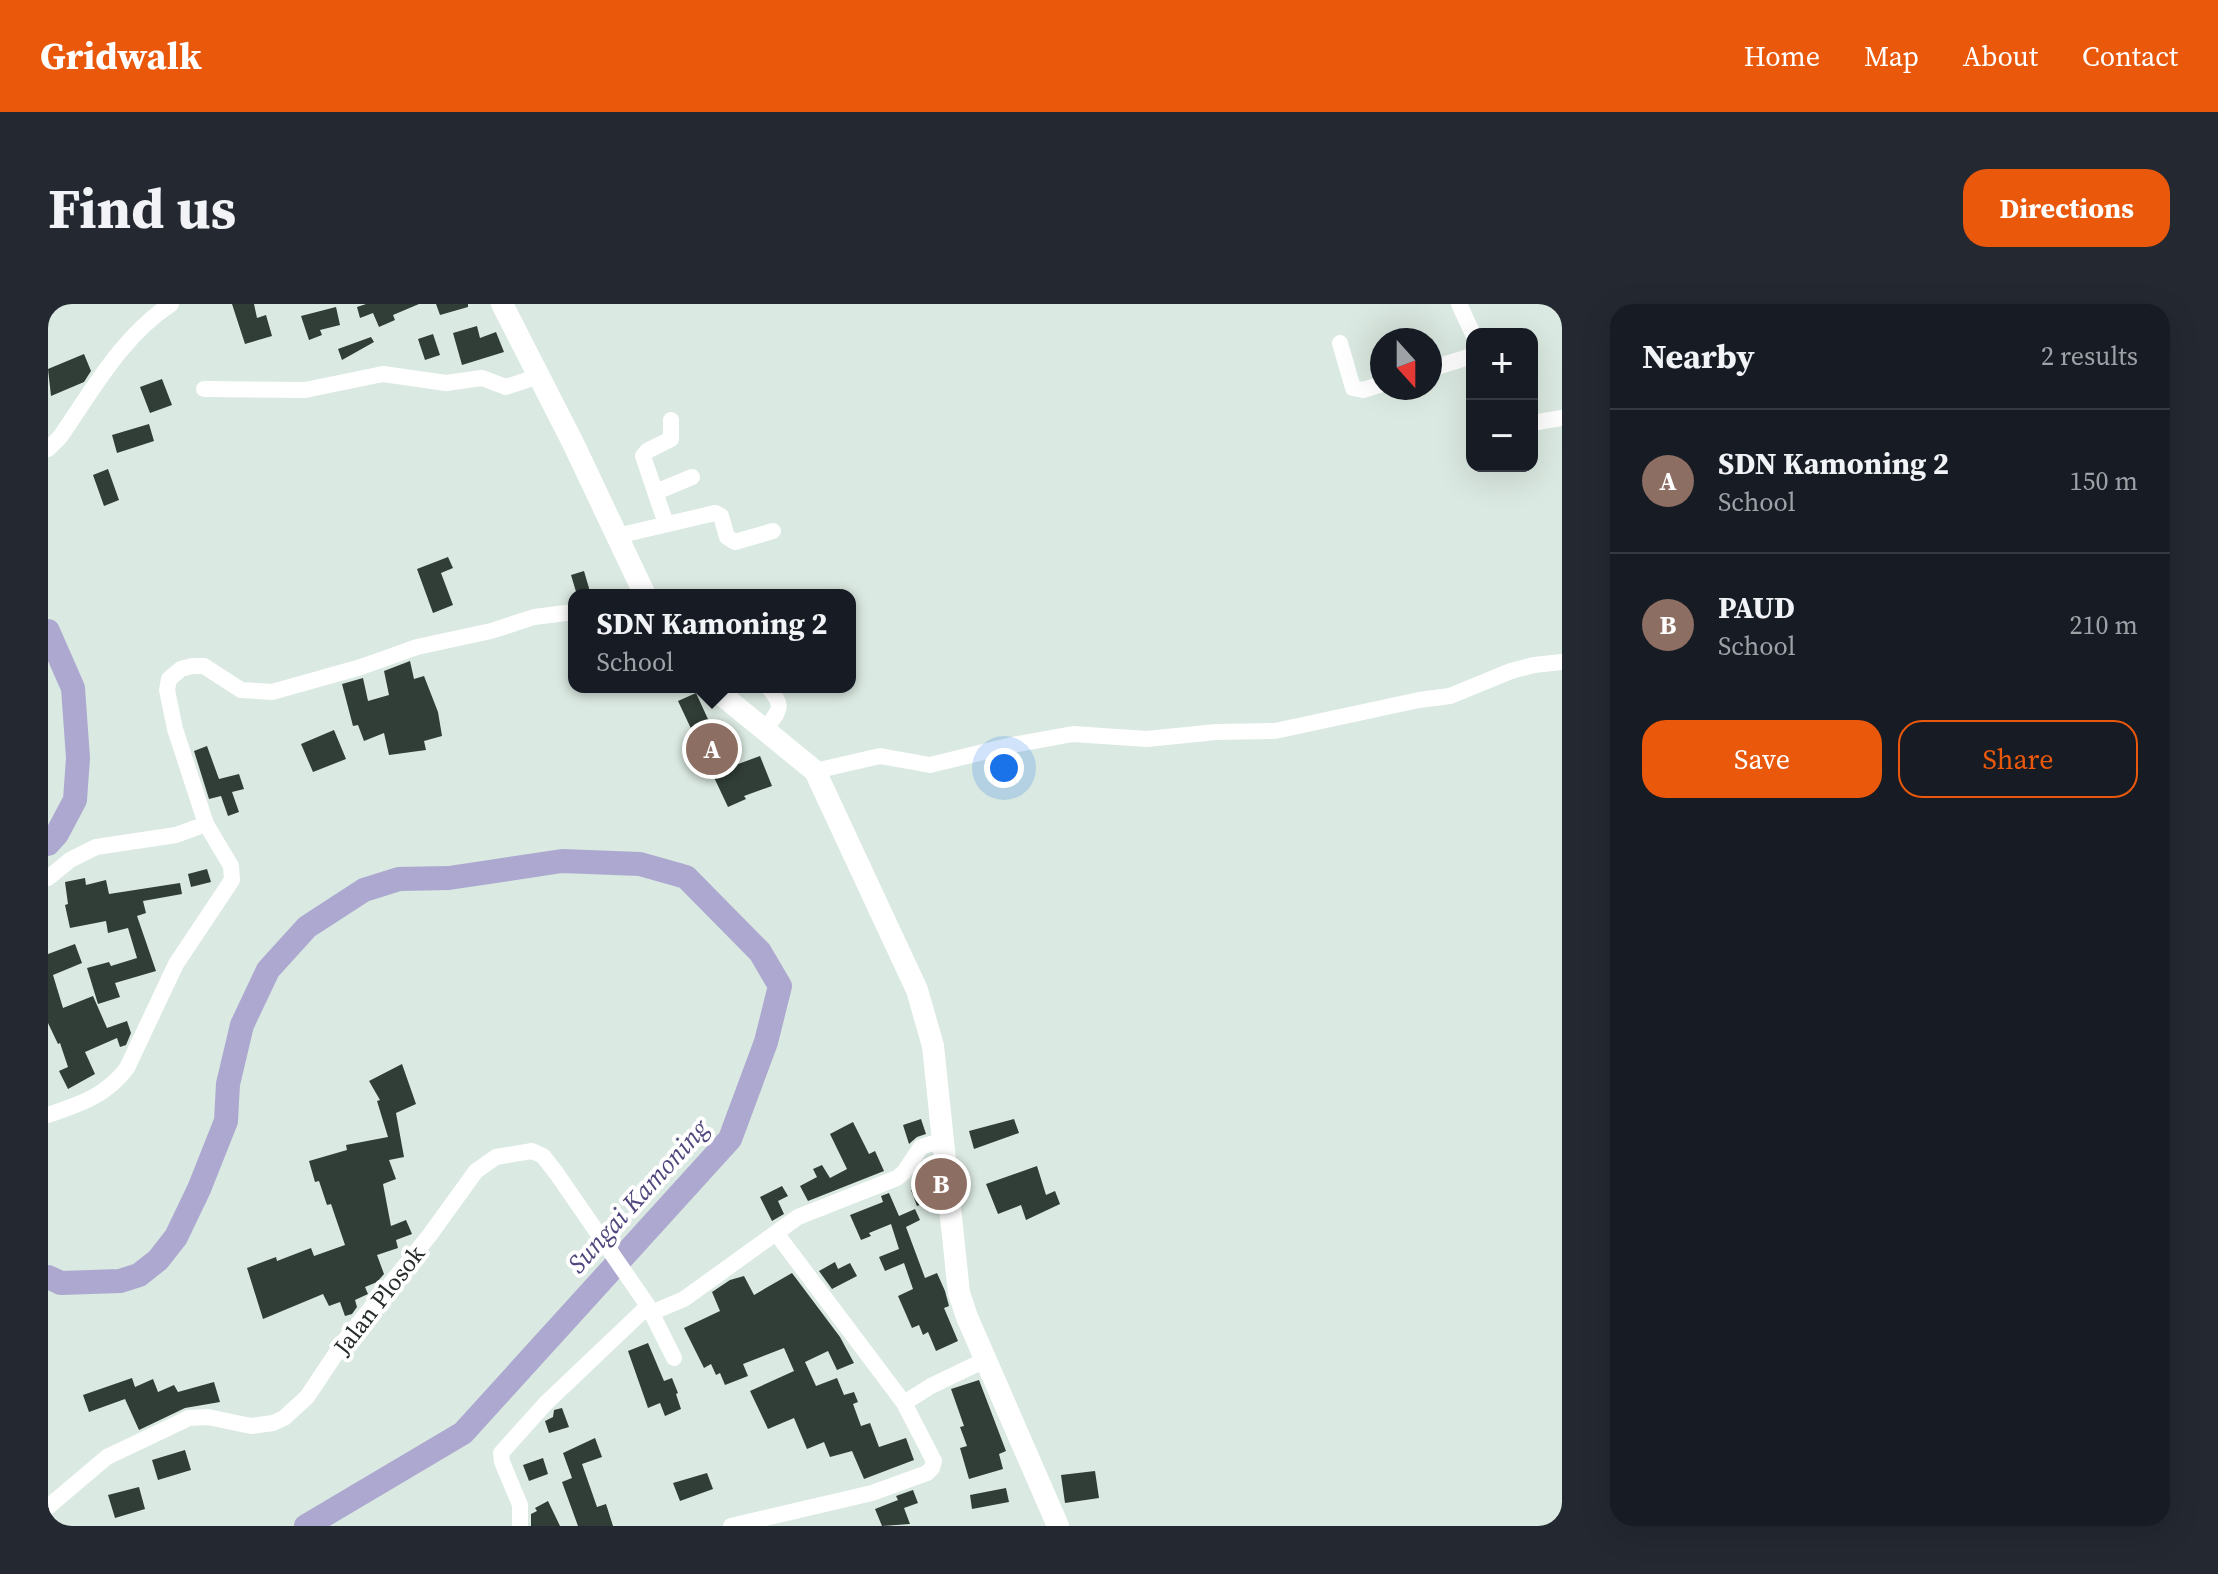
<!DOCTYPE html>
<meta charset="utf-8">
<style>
:root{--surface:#171b24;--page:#242831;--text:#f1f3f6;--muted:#9ea1a6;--line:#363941;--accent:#ea580c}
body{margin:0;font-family:"Source Serif 4",serif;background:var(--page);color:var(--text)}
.controls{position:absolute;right:24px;top:24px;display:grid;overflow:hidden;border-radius:16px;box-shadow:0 8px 32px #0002}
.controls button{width:72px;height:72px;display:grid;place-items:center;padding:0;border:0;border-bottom:2px solid var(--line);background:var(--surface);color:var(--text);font:40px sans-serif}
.compass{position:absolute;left:1322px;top:24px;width:72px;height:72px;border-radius:50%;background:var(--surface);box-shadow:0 8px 32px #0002;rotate:159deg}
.you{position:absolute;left:956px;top:464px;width:28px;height:28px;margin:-20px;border:6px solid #fff;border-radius:50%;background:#1a73e8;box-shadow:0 0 0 12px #1a73e833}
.badge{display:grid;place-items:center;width:52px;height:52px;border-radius:50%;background:var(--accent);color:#fff;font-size:26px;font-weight:700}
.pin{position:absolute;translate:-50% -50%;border:4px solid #fff;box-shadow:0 2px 8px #0006}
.popup{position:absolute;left:520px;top:285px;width:288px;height:104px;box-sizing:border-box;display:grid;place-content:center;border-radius:16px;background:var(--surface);filter:drop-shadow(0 2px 6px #0005);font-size:26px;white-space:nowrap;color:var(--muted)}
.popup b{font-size:30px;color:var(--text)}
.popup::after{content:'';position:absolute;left:50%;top:100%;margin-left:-16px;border:16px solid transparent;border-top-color:var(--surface)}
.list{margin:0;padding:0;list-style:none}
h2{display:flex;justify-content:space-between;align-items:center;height:104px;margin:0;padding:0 32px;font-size:34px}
h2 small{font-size:26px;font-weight:400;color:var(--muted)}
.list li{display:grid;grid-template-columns:52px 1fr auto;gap:24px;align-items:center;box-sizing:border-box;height:144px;padding:0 32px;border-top:2px solid var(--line)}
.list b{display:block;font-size:30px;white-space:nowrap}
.list p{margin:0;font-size:26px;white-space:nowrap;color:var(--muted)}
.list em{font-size:26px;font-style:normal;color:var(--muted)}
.actions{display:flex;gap:16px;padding:24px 32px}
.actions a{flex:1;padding:18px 0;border:2px solid var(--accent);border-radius:24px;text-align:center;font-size:28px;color:var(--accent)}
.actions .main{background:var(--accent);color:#fff}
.map{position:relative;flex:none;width:1514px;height:1222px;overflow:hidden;border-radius:24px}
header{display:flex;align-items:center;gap:48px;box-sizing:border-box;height:112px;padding:0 40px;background:var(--accent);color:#fff}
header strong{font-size:38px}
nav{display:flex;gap:44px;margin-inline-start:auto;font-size:28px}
.intro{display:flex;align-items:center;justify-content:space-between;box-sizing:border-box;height:192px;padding:0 48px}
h1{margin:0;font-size:56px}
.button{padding:20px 36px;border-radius:24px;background:var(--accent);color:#fff;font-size:28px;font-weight:700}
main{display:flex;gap:48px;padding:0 48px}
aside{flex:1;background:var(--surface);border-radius:24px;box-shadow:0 8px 32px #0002}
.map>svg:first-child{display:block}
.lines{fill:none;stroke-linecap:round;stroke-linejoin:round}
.river{stroke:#aca8d0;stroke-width:24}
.building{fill:#313d37}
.minor{stroke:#fff;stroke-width:16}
.major{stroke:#fff;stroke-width:22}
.labels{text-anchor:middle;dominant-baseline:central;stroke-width:8;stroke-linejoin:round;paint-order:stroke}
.street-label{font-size:24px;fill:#272d2a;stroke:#fff}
.water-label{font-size:26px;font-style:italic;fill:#4f477d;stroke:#fff}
</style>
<header>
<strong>Gridwalk</strong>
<nav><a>Home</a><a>Map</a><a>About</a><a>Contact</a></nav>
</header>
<div class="intro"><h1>Find us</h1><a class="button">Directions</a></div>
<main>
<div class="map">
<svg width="1514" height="1222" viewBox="0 0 1514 1222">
<rect width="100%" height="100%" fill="#dae9e1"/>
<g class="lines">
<!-- river -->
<path class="river" d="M0,327L25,384L30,454L27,496L9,530L0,540
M0,973L13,979L72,977L91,971L110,956L128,933L151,885L178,817L180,780L194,721L220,666L259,623L316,586L351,575L401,574L514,557L592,560L638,573L712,648L732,682L718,738L682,835L415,1129L258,1222"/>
</g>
<!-- building -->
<path class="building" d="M184,0H206L209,14L218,11L224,32L197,40Z
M318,0H371L345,11L347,16L331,23L325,9L312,14L309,3Z
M388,0H420V3L392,11Z
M288,3L292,21L272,26L274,31L261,36L253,12Z
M429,22L432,34L448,28L456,48L414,61L405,29Z
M385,30L392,51L377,56L370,35Z
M323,33L326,38L294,56L290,45Z
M36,50L43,67L36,78L3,92L0,65Z
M114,75L124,101L102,109L92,83Z
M101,120L106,137L69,149L64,131Z
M60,165L71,196L56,202L45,171Z
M400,253L405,264L393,269L405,301L385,309L369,265Z
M536,267L543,291H529L523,271Z
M362,357L366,375L376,372L390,408L394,432L376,437L378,446L341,451L336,429L316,437L310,421L305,422L294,380L315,374L320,397L341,391L336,367Z
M648,389L682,463L712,452L724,482L696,492L698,495L680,503L630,397Z
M286,426L298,455L265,468L253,440Z
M159,442L171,475L191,470L196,485L184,488L191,508L180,512L173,492L161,495L146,447Z
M159,565L163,578L143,583L140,570Z
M37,574L38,581L58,576L61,590L132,579L134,590L95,597L98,609L89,612L108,667L67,679L72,693L50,700L39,664L61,658L63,662L89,654L80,624L60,629L58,617L22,624L17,601L20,600L17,578Z
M27,640L34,659L5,671L15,704L45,692L59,724L79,717L83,729L78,741L72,743L69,734L37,748L47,770L20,785L11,767L20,763L12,739L10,740L0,719V650Z
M354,760L368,800L348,809L356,853L341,856L348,875L335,880L343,922L358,916L364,930L348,936L350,944L329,951L336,970L329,978L317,983L320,990L307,996L309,1003L304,1010L297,1012L292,998L281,1002L275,990L215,1015L199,964L228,953L229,957L263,944L266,952L297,941L283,900L279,901L271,877L267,878L261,857L299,846L298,841L340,833L329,797L332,796L321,777Z
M873,815L878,830L869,833L861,840L855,821Z
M966,815L971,829L926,845L921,827Z
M805,818L821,850L827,847L836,867L760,897L752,882L769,873L765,865L774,861L782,874L799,865L782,830Z
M989,862L998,891L1007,887L1012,900L978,916L973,901L950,910L938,880Z
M877,881L883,897L869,902L863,886Z
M734,882L740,892L730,897L736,910L724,917L712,893Z
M841,889L851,912L867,905L872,916L858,923L877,974L889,969L897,987L901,1002L896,1004L910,1037L888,1047L880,1028L875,1031L871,1021L864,1024L850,992L865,985L856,959L837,967L831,953L851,945L843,920L821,929L823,932L813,936L802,911L835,898L833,892Z
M787,958L790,965L802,959L809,972L784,985L771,967Z
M744,969L792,1033L806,1059L789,1066L780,1047L757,1058L768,1082L789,1074L796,1091L806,1088L810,1098L805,1100L813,1122L822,1119L831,1143L858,1134L866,1156L816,1175L804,1147L782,1153L776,1138L759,1145L746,1114L720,1125L702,1087L746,1067L736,1044L695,1060L700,1072L677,1081L672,1069L668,1071L663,1060L656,1064L636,1024L672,1007L664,988L682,976L696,972L706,991Z
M600,1039L616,1077L624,1074L630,1089L628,1090L633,1105L617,1112L612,1099L600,1104L580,1047Z
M84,1074L87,1083L105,1075L110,1088L126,1081L130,1088L166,1078L172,1098L137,1104L91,1126L77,1095L41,1108L35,1091Z
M931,1076L958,1147L951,1150L955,1165L921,1175L912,1144L919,1142L912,1123L916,1122L903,1085Z
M514,1104L521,1123L501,1129L497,1117L505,1113L506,1106Z
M547,1134L554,1153L534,1160L549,1203L558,1200L565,1222H530L514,1178L524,1174L515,1149Z
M137,1146L143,1166L110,1176L104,1156Z
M495,1154L500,1170L481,1177L475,1161Z
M1047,1167L1051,1194L1017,1199L1013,1171Z
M659,1169L665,1185L632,1197L625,1179Z
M91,1183L97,1205L67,1214L60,1191Z
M958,1184L961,1198L924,1205L922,1191Z
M865,1186L870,1199L856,1204L862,1220L834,1222L827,1205L850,1196L848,1192Z
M500,1197L512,1222H483V1210L489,1207L487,1204Z"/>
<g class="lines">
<!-- minor -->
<path class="minor" d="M1411,0L1425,30
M1292,39L1305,84L1315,86L1334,80
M1382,65L1424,52
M156,85L257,86L335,70L398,79L434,74L458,83L491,72
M1484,119L1514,114
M0,145L12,133C44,87 74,32 123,0
M608,188L644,173
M618,220L595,152L599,147L623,135V116
M569,232L667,209L673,212L679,233L687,238L725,227
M716,427C731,406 738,404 720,383
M767,467L832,452L882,461L964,441L1025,430L1099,435L1168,428L1227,427L1371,396L1402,392L1463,367L1486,361L1514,358
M0,574L22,556L48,543L128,531L158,520L127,425L119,386L121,375L133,365L144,362H156L193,386L224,388L313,363L369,343L443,327L486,313L526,308
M0,811C32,800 58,792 79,764L128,660L184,576L183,562L158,520
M728,929L856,1099
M603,1009L636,995L750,913L849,874L856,868L873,843L895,836
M0,1203L59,1153L141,1114L160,1113L203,1122L225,1119L236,1114L259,1093L297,1036L381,932L428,867L448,853L484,847L495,852L509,870L600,1002L626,1054
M472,1222V1201L454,1158L453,1149L498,1099L600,1002
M683,1222L824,1189L879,1169L884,1164L886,1157L856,1099L883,1082L937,1056"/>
<!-- major -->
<path class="major" d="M454,0L525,139L597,291
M664,383L767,467L869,686L885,742L911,989L919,1013L1010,1222"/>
</g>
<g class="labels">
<!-- street labels -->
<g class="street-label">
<text transform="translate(331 996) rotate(-52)">Jalan Plosok</text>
</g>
<!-- water labels -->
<g class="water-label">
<text transform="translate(590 892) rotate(-48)">Sungai Kamoning</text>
</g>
</g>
</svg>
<div class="controls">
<button>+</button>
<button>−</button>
</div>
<svg class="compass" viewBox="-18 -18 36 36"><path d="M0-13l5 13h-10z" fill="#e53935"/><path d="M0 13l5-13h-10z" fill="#9ea1a6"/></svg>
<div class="you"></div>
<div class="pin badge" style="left:664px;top:445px;background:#8d6e63">A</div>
<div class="popup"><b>SDN Kamoning 2</b>School</div>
<div class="pin badge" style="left:893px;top:880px;background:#8d6e63">B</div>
</div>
<aside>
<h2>Nearby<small>2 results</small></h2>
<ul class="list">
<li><span class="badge" style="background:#8d6e63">A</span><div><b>SDN Kamoning 2</b><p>School</p></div><em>150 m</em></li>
<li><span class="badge" style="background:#8d6e63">B</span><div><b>PAUD</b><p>School</p></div><em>210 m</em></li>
</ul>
<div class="actions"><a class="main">Save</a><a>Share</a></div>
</aside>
</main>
